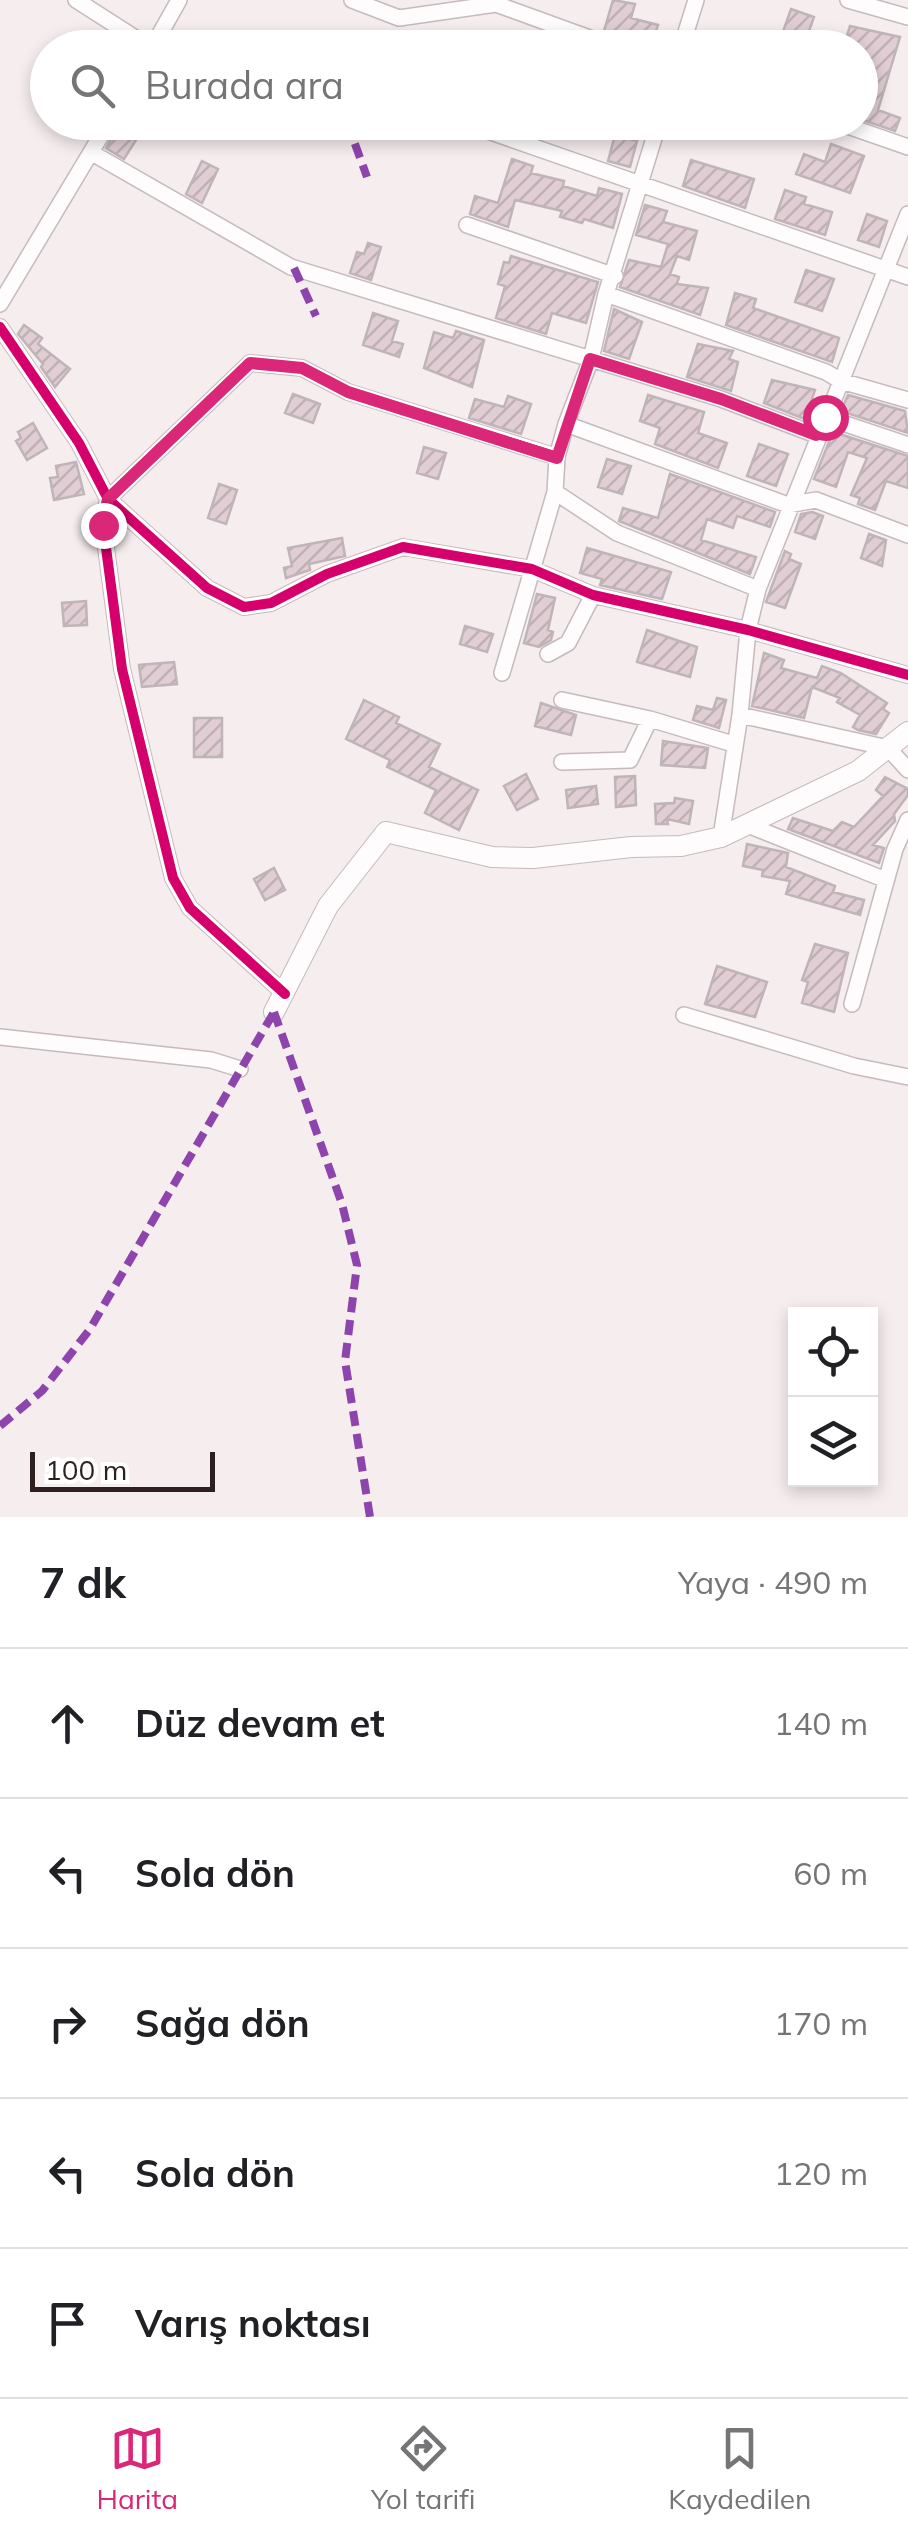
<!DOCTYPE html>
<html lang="tr">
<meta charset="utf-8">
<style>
:root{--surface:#fff;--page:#f6f6f6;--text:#202124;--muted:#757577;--line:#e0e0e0;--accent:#db2777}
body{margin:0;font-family:Mulish,sans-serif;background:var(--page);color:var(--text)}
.controls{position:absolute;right:30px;bottom:30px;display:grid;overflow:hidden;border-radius:0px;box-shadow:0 5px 15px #0003}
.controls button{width:90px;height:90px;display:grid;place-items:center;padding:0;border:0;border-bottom:2px solid var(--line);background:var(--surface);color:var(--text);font:50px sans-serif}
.scale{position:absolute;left:30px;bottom:25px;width:185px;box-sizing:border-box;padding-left:10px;border:5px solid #2e1f21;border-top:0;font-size:28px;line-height:35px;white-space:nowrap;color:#2e1f21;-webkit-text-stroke:8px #fff;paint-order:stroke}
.stop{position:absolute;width:30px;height:30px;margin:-22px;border:8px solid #db2777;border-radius:50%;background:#fff}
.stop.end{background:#db2777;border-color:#fff;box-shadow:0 2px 10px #0008}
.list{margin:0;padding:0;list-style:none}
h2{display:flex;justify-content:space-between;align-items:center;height:130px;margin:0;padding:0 40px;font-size:42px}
h2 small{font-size:32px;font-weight:400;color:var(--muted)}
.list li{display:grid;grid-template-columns:65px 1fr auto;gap:30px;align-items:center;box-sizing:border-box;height:150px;padding:0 40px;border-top:2px solid var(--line)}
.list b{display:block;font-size:38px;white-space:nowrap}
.list em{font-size:32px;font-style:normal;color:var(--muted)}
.icon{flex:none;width:55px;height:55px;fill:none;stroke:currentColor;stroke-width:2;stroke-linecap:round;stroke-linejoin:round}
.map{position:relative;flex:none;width:908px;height:1517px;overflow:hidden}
.search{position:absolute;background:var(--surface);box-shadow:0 5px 15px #0003;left:30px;right:30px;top:30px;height:110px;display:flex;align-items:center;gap:25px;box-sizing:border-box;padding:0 35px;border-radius:55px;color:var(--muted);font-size:38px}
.sheet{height:880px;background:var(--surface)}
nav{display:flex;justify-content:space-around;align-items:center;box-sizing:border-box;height:140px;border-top:2px solid var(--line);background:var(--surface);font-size:28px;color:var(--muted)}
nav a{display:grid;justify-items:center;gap:5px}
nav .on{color:var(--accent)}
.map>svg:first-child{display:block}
.building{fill:url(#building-hatch);stroke:#bfb4b7;stroke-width:2.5}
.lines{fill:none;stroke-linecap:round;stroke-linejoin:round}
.street-casing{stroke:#c6babc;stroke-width:18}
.secondary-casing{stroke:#c6babc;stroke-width:22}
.street{stroke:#fefcfc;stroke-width:15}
.secondary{stroke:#fefcfc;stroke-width:20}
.quiet{stroke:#8e44ad;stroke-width:8;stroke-dasharray:15 8;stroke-linecap:butt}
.cycleway-casing{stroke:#fff;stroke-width:16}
.cycleway{stroke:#d6006c;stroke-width:10}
.route{stroke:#db2777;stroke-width:12}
</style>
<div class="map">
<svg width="908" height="1517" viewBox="0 0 908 1517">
<defs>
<pattern id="building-hatch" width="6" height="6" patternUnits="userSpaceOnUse" patternTransform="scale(2.5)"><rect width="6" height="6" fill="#e0ced4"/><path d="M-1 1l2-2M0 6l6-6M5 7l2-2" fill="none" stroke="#c0b0b6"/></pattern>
</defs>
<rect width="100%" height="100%" fill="#f6edee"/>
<!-- building -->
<path class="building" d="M613,0L635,4L631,18L658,25L651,47L604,31Z
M791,9L814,17L803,48L780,40Z
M850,26L900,37L878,110L900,118L895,131L860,119V48H843Z
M120,122L141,132L124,159L106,148Z
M615,135L637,141L630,167L608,161Z
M831,144L864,156L850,193L796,174L804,154L825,162Z
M512,159L533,166L531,173L564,181L563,186L597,196L599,188L622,194L613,228L584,219L582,223L560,217L562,211L515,200L508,227L470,214L475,196L498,203Z
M691,160L754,179L745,208L683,186Z
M202,161L218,169L202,203L186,194Z
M785,190L806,197L804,204L832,212L825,235L775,219Z
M645,205L667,211L663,222L697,231L689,260L677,256L670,274L679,277L677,284L708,288L700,315L620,287L629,260L661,267L668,244L636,235Z
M867,214L887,221L879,247L858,240Z
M368,243L381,247L371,280L350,273L357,252L364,254Z
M511,256L598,282L586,323L552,313L546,334L496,318L505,286L498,284L504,262L509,263Z
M806,270L834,279L822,311L795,302Z
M735,293L756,299L753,308L839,338L832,362L726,325Z
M614,309L642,322L629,359L604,351Z
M373,313L398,321L392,341L403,344L399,357L363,345Z
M24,325L42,338L38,344L70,369L55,387L41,367L43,364L18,334Z
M456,331L484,340L472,387L424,368L434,332L453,338Z
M698,344L733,351L729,359L738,362L731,391L687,377Z
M772,380L815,390L805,419L764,403Z
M293,394L320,404L313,423L285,413Z
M648,395L704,412L698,433L727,443L718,468L655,444L660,428L640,421Z
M848,395L905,411L908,433L841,411Z
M508,396L531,404L521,434L469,418L475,399L504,407Z
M33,423L47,448L27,460L16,441L21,438L18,432Z
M833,432L908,456V488L886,481L875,510L858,504L860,498L851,495L867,458L848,452L836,487L814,479Z
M759,444L788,454L776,486L747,476Z
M424,447L446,453L438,479L417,473Z
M607,459L631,466L622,494L598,487Z
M76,462L84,494L54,500L50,478L58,477L56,466Z
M670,474L775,512L770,527L737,516L733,528L707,519L701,540L756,557L750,574L619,521L623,508L658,518Z
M219,484L237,490L226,524L208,518Z
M812,512L823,516L815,539L795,532L801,514Z
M869,534L886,540L882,566L861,558Z
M342,538L345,556L309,564L310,570L286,578L284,568L292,566L288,548Z
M587,548L671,572L662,599L600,585L602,579L580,573Z
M785,551L791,554L789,559L801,564L785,608L766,602Z
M537,594L555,598L548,630L553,632L551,640L539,647L524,643Z
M86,601L87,625L64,626L62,603Z
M465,626L493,634L487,652L460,644Z
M647,630L697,647L690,677L637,662Z
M764,653L784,660L781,668L817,678L822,666L841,673L887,703L883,709L889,713L876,734L858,730L853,727L860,715L837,702L840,698L812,687L804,718L752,706Z
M174,662L177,684L142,687L139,665Z
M717,698L726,700L719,728L693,720L697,706L713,710Z
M364,700L399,717L396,723L440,744L429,767L478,790L459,830L425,813L436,790L387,767L390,760L346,739Z
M541,703L576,715L571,735L535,726Z
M194,718H222V757H194Z
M663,741L708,748L705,768L661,765Z
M526,774L538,799L517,810L504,786Z
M635,776L636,805L616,807L615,777Z
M885,777L908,789V795L894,814L895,821L873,845L884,848L879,863L788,829L793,818L833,831L842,822L854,827L883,796L876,790Z
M596,786L598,804L568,808L566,790Z
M675,798L693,801L689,824L667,819L668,824H656L655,804L674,803Z
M747,844L788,853L786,867L835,886L833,892L864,900L860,915L786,894L790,881L762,876L763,870L743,866Z
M274,868L285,890L265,900L254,879Z
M815,944L848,953L834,1012L802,1003L808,982L802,980Z
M717,966L767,982L755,1017L705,1004Z"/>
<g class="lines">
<!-- street casing -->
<g class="street-casing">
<path id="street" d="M76,0L151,48
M352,0L399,18L496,4L617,48
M848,0L908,17
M152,48L179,0
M681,48L696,0
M462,122L908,277
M836,122L908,147
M92,153L291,267L721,399L816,435
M467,225L615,276
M606,294L826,372L841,381L908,400
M0,304L109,122
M0,327L79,443L108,499L207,588L244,607L271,603L327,574L403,547L532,569L593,595L748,630L908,675
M825,417L908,445
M566,424L788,505L816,500L908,535
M555,492L617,533L758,589
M548,654L568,643L593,595
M502,673L555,492L557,457L566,424L591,359L606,294L659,122
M562,700L650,719
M740,715L888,748L908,770
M562,762L630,760L650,719L733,744
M745,824L886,880
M721,837L740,715L748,630L758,589L908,214
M285,994L190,908L173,878L122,669L103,525L108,499L250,363L302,368L348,392L557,457
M852,1004L895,849L908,820
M684,1015L854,1066L908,1077
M0,1037L211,1060L240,1069"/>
</g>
<!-- secondary casing -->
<g class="secondary-casing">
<path id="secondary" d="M274,1012L328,906L386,832L492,857L533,858L631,847L681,846L721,837L858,771L908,732"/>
</g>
<!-- street -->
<use href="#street" class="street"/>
<!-- secondary -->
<use href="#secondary" class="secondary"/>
<!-- quiet -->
<path class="quiet" d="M347,122L367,177
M294,268L316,316
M274,1012L342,1204L357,1265L345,1361L370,1517
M0,1426L42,1391L90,1329L274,1012"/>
<!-- cycleway casing -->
<g class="cycleway-casing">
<path id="cycleway" d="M0,327L79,443L108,499L207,588L244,607L271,603L327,574L403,547L532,569L593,595L748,630L908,675
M285,994L190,908L173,878L122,669L103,525L108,499L250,363L302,368L348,392L557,457"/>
</g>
<!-- cycleway -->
<use href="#cycleway" class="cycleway"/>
</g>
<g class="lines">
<!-- route -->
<path class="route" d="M103,525L108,499L250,363L302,368L348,392L557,458L590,359L721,399L816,435L825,417"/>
</g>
</svg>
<div class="controls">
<button><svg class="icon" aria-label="locate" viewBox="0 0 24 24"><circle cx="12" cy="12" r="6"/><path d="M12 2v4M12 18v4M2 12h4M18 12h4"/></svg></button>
<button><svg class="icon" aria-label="layers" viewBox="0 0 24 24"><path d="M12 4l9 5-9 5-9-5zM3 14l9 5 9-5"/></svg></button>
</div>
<div class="scale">100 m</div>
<div class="stop" style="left:825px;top:417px"></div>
<div class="stop end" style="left:103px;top:525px"></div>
<div class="search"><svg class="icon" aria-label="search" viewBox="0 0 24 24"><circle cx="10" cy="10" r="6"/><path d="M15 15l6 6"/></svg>Burada ara</div>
</div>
<section class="sheet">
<h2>7 dk<small>Yaya · 490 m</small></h2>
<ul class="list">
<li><svg class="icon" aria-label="ahead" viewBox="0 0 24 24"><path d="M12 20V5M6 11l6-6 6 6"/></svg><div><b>Düz devam et</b></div><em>140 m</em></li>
<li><svg class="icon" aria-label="left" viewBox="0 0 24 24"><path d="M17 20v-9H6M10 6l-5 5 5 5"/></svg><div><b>Sola dön</b></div><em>60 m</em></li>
<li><svg class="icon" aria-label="right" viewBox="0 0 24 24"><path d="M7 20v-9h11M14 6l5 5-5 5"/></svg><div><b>Sağa dön</b></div><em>170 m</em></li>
<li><svg class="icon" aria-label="left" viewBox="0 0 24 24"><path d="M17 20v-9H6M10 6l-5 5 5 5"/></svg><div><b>Sola dön</b></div><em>120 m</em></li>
<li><svg class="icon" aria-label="arrive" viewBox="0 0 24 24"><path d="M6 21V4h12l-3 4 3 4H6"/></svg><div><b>Varış noktası</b></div></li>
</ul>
</section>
<nav>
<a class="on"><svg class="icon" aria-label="map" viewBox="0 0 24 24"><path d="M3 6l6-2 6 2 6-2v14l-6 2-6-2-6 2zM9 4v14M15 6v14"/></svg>Harita</a>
<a><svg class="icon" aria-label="directions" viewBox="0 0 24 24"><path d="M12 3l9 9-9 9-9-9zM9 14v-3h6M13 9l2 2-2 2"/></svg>Yol tarifi</a>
<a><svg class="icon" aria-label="saved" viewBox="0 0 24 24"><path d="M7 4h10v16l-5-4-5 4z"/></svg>Kaydedilen</a>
</nav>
